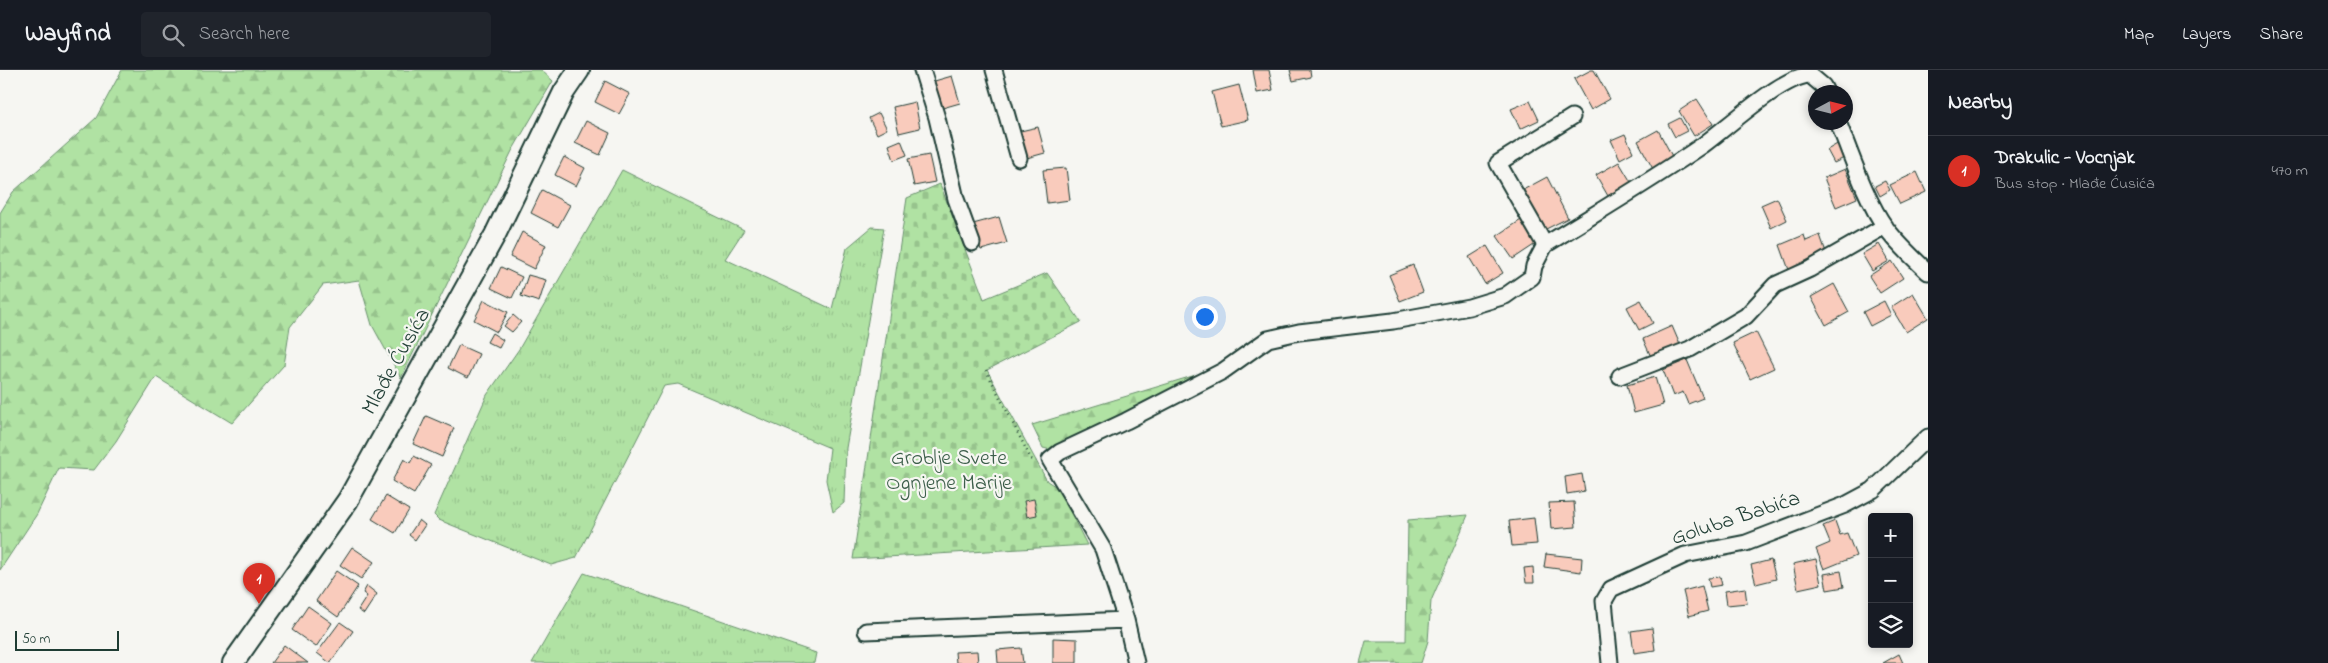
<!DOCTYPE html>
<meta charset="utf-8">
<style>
:root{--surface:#171b24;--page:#20242c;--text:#f1f3f6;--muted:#9ea1a6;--line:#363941;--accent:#d93025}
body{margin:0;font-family:"Indie Flower",sans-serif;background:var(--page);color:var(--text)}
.controls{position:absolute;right:15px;bottom:15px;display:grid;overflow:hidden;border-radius:5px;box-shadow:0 2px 8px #0003}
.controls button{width:45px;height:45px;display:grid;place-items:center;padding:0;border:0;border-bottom:1px solid var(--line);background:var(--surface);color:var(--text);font:25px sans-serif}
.compass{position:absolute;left:1808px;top:15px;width:45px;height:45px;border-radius:50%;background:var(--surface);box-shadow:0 2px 8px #0003;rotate:83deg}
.scale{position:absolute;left:15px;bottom:12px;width:104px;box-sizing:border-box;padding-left:5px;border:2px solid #1f3d34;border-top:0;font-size:14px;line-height:18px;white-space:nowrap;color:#1f3d34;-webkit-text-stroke:4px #f6f6f2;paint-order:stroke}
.you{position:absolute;left:1204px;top:246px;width:18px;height:18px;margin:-12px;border:4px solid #fff;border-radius:50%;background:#1a73e8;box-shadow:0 0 0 8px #1a73e833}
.badge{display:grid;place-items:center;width:32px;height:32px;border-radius:50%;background:var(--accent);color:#fff;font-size:16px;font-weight:700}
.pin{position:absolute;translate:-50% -41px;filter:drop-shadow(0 1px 2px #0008)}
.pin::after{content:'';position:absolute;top:26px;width:18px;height:15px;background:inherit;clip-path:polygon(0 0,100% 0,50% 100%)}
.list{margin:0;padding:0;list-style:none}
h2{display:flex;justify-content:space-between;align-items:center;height:65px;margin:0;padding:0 20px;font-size:21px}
h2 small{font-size:16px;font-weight:400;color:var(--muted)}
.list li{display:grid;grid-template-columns:32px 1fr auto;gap:15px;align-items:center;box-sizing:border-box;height:70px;padding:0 20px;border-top:1px solid var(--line)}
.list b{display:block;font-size:19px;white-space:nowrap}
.list p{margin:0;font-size:16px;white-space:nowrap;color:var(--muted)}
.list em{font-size:16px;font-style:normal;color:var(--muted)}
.icon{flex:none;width:28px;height:28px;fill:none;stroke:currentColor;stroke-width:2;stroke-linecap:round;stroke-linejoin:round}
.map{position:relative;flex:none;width:1928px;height:593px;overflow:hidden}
header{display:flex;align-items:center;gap:30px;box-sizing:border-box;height:70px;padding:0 25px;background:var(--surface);border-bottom:1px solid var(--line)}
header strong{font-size:24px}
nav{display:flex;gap:28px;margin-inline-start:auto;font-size:18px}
.search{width:350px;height:45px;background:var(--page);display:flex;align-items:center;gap:12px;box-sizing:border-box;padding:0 18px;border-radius:5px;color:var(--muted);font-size:19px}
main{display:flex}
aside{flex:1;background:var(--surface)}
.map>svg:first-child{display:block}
.grass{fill:url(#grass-tufts);stroke:#68906c}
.forest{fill:url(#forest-firs);stroke:#68906c}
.cemetery{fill:url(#cemetery-stones);stroke:#68906c}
.building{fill:#f9cbbc;stroke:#1f3d34}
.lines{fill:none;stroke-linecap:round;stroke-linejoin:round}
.minor-casing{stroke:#1f3d34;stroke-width:19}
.tertiary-casing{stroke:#1f3d34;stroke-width:24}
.path{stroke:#1f3d34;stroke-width:2.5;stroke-dasharray:1 4;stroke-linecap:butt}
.minor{stroke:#f6f6f2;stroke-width:15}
.tertiary{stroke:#f6f6f2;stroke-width:20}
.labels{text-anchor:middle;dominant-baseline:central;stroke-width:4.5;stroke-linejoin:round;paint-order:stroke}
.street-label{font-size:22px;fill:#1f3d34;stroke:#f6f6f2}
.park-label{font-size:22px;fill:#3c5e4a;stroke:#f6f6f2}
</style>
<header>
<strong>Wayfind</strong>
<div class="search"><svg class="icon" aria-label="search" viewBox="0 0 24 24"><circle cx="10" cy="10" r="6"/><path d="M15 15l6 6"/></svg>Search here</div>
<nav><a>Map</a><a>Layers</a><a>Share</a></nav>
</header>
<main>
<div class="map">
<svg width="1928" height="593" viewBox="0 0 1928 593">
<defs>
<pattern id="grass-tufts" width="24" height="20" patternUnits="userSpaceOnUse" patternTransform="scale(1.25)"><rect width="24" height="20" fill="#b0e2a3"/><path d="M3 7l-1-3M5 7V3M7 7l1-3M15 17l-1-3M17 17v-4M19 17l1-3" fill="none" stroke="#97c38d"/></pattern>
<pattern id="forest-firs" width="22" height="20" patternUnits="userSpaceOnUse" patternTransform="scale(1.25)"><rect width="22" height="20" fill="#b0e2a3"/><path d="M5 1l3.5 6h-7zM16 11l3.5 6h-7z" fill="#97c38d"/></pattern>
<pattern id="cemetery-stones" width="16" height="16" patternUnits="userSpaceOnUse" patternTransform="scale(1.25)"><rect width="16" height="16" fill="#b0e2a3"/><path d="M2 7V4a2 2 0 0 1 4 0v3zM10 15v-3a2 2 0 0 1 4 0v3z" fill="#97c38d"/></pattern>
</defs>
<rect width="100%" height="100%" fill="#f6f6f2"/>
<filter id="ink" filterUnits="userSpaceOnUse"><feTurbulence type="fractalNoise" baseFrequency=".02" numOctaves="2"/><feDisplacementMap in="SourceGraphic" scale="10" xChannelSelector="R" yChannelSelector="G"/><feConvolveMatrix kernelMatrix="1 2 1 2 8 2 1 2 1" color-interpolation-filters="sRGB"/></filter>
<g filter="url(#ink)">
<!-- grass -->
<path class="grass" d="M622,100L744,160L725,189L832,239L847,178L872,157L884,158L846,378L844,433L833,442L826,410L830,378L678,314L664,316L576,488L551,495L439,450L434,445L487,325L519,279Z
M584,503L816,583L814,593H532Z"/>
<!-- forest -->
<path class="forest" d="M122,0H541L553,11L512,81L401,308L372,255L359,210L323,215L290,257L284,295L232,353L156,307L116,371L94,400L59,398L37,444L0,500V143L13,122L96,48Z
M1209,301L1060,382L1043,378L1032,355Z
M1468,445L1431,531L1428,571L1421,593H1360L1366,571H1406L1408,450Z"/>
<!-- cemetery -->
<path class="cemetery" d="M940,114L984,229L1047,203L1081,252L987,300L1047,411L1058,418L1087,475L853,489L907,128Z"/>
<!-- building -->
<path class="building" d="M1253,0H1269L1273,20L1257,23Z
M1290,0H1310L1311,7L1293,11Z
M1591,0H1594L1610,29L1591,40L1574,9Z
M952,6L960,33L939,39L931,12Z
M605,11L630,24L619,44L595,32Z
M1239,15L1248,50L1221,56L1212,22Z
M1697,29L1713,54L1694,66L1679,41Z
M1530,31L1539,50L1520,59L1511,39Z
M915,32L920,58L899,63L893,37Z
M879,43L887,59L877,64L869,48Z
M1680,48L1687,61L1675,67L1668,54Z
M586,51L610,63L600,85L575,73Z
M1038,57L1045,83L1023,89L1016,62Z
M1658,60L1673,88L1653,99L1638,71Z
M1625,64L1633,82L1620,89L1611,70Z
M901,70L907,85L894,90L889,75Z
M1839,73L1846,87L1834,93L1827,80Z
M929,85L935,112L914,116L908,89Z
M564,87L585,98L576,116L555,105Z
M1619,92L1631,112L1608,126L1596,105Z
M1066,98L1070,130L1047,133L1043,100Z
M1845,99L1857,128L1836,137L1824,108Z
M1917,102L1926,122L1900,134L1890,115Z
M1547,107L1568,148L1542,161L1521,121Z
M1885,111L1890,120L1880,126L1875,116Z
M542,120L570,135L558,157L531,143Z
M1777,128L1787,150L1771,158L1761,135Z
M999,147L1007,173L981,180L973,154Z
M1521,150L1537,173L1513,189L1497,166Z
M522,162L546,175L534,199L510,187Z
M1804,165L1806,171L1820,165L1827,185L1789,200L1780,175Z
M1879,174L1889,191L1872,201L1862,184Z
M1487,176L1503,203L1485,214L1469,187Z
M1892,191L1903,208L1880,223L1869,206Z
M1413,195L1423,222L1400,231L1389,205Z
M501,197L522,207L512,228L491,218Z
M528,205L546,210L539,232L521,226Z
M1834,214L1849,242L1826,255L1811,227Z
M1913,223L1928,248L1906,262L1891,237Z
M484,230L508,242L497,262L474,250Z
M1641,230L1653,253L1639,260L1627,237Z
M1884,231L1891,245L1870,256L1863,242Z
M513,245L521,252L512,262L504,256Z
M1672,256L1681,277L1652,289L1643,269Z
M1756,262L1774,298L1750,309L1733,273Z
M492,263L503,270L499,278L487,272Z
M459,275L479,284L468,308L448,298Z
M1687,290L1703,328L1688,334L1683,322L1673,326L1663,300Z
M1655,307L1663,335L1634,343L1627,315Z
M426,346L454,358L442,387L413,374Z
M414,386L431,395L414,424L392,411L404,389L410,393Z
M1582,404L1585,421L1567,424L1565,407Z
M386,426L409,440L395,463L372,449Z
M1034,429L1037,445L1027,447L1024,431Z
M1574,432L1576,457L1551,459L1549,433Z
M1534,448L1537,474L1512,476L1509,451Z
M419,450L425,455L415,470L409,465Z
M1835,451L1840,465L1847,463L1856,486L1824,499L1816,479L1830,473L1823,456Z
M352,477L374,492L361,509L340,495Z
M1546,484L1582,488L1581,502L1544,497Z
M1816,489L1821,514L1798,519L1793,494Z
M1771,490L1776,509L1756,514L1751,495Z
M1533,497L1534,513H1526L1524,498Z
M336,501L358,516L338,547L316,531Z
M1841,501L1844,517L1827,520L1824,504Z
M1720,507L1722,515L1710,517L1708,508Z
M367,516L377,524L364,544L358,540L367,526L363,523Z
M1702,516L1708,541L1689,546L1683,521Z
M1745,518L1747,533L1727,535L1725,521Z
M308,536L332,553L316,577L292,560Z
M340,552L353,561L330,593L317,583Z
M1652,558L1655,580L1634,583L1631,561Z
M1053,568L1077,569V593H1053Z
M284,575L308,593H271Z
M1021,578L1023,593H998L997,580Z
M977,581L978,593H956L955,582Z
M1899,584L1903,593H1883Z"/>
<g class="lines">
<!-- minor casing -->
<g class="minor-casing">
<path id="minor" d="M922,0L937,48L956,129L972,173
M994,0L1019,88
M1838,52C1850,82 1867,133 1886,158C1898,174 1913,188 1928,202
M1545,175L1498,93L1572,47
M1620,306L1690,279L1746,246L1775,215L1810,199L1885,156
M866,561L1126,550
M1136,593L1126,550L1103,479L1050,390L1060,382L1126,351L1223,301L1268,269L1299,262L1393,251L1469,237L1505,226L1532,207L1534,196L1545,175C1598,142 1652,110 1703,75C1728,57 1782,6 1810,5L1823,16L1826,22
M1610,593L1604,531L1611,519L1685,485L1746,473L1845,435L1873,420L1928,367"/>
</g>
<!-- tertiary casing -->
<g class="tertiary-casing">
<path id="tertiary" d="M233,593L348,430L495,165L564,22L579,0"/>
</g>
<!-- path -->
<path class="path" d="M986,300L1031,389L1036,391"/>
<!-- minor -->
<use href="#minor" class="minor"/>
<!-- tertiary -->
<use href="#tertiary" class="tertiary"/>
</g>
</g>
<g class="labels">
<!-- street labels -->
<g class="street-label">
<text transform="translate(397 292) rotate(-61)">Mlađe Ćusića</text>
<text transform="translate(1736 449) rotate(-18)">Goluba Babića</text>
</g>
<!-- park labels -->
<g class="park-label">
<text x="949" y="389">Groblje Svete<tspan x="949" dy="25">Ognjene Marije</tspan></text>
</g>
</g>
</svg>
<div class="controls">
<button>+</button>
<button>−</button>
<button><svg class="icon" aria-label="layers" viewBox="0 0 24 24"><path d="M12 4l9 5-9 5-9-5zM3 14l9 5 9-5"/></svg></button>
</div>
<svg class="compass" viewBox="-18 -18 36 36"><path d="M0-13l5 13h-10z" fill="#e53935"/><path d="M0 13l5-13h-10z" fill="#9ea1a6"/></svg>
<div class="scale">50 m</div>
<div class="you"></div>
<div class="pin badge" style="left:259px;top:534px">1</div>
</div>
<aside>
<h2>Nearby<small></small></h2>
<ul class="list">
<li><span class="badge">1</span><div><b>Drakulic - Vocnjak</b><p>Bus stop · Mlađe Ćusića</p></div><em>470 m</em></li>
</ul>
</aside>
</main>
